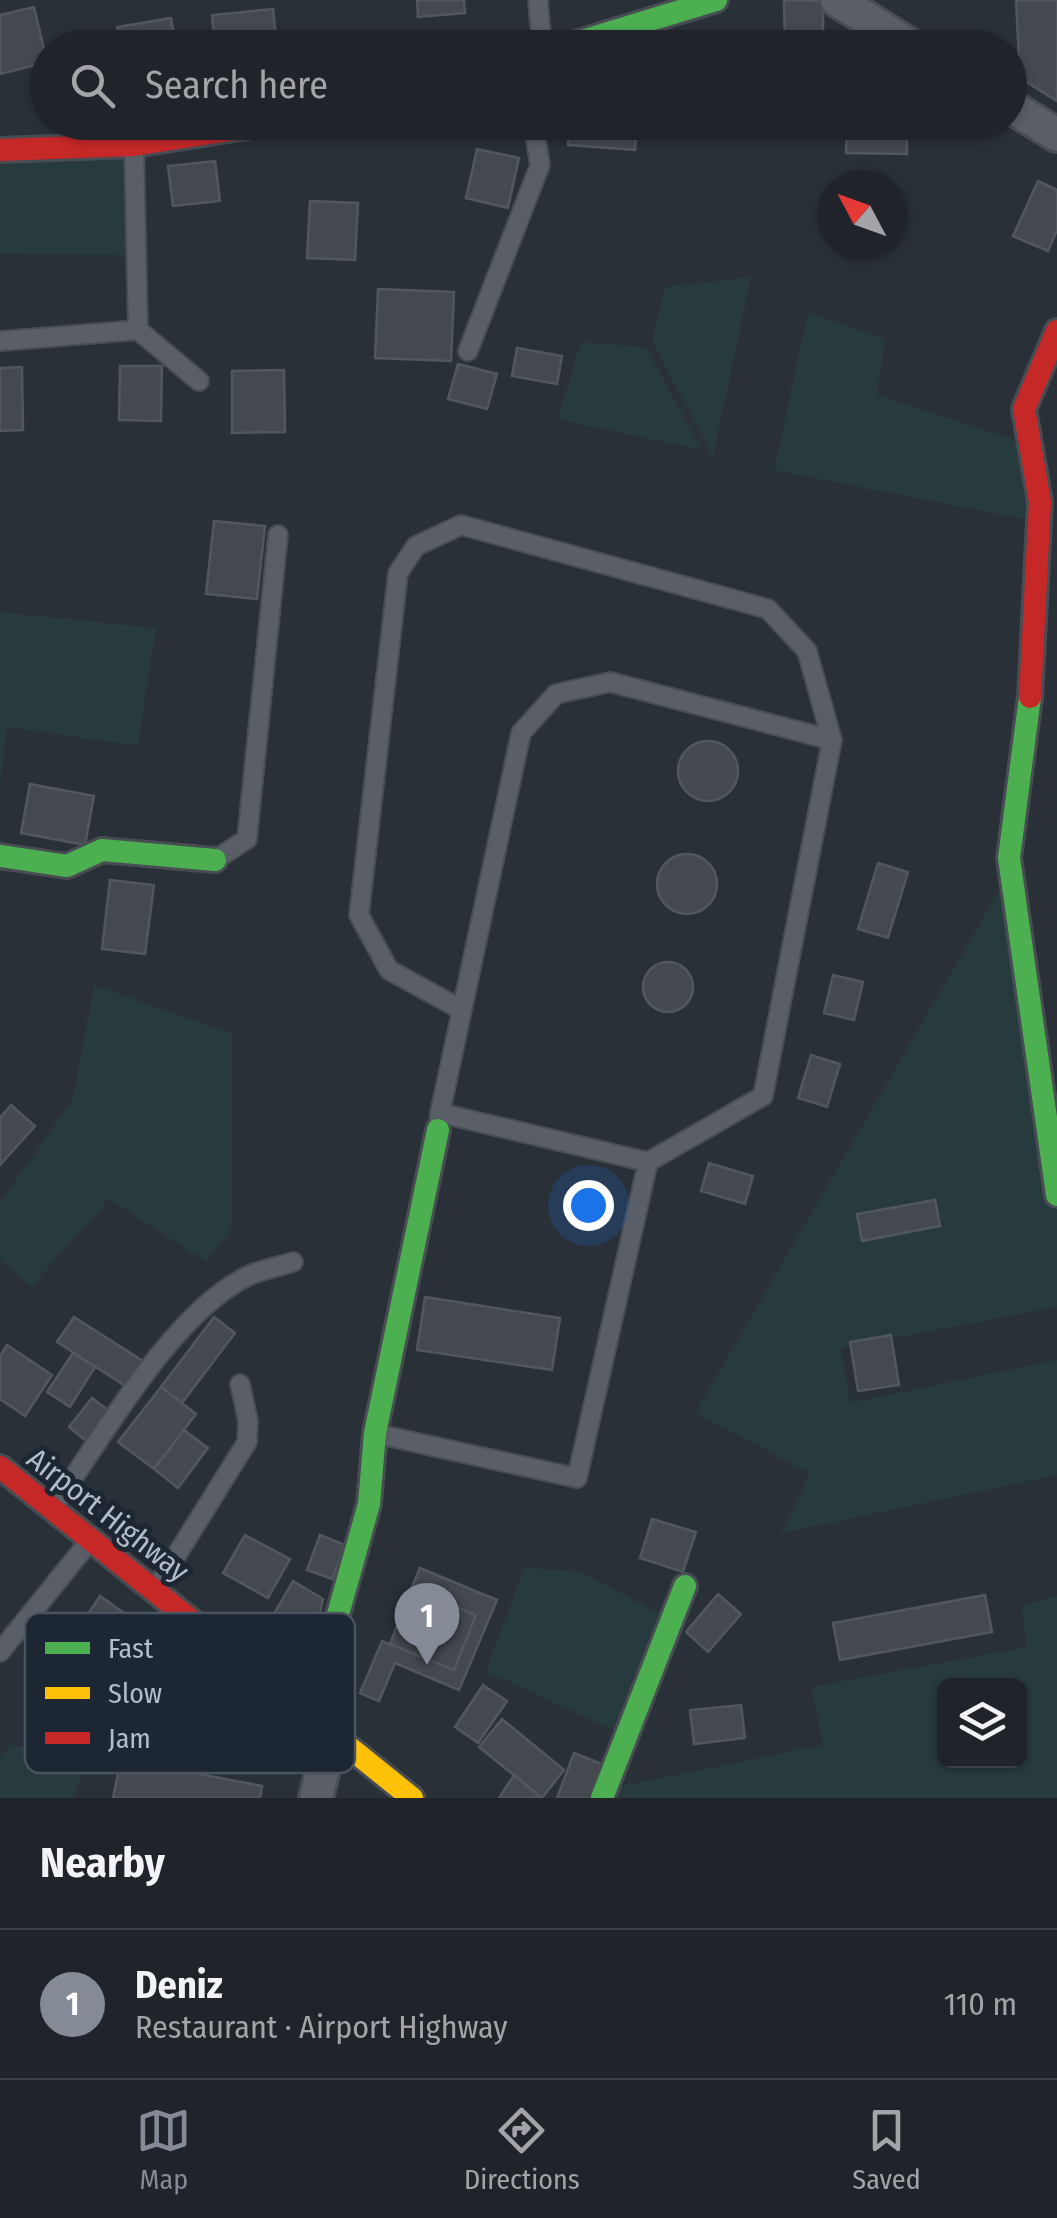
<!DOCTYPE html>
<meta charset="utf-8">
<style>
:root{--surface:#20242a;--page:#282c32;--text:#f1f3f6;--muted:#a2a4a8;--line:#3d4147;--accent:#848b96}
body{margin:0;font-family:"Fira Sans Condensed",sans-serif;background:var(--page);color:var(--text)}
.controls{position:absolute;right:30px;bottom:30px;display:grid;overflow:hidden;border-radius:15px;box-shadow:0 2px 8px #0004}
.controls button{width:90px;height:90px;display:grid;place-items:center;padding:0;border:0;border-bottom:2px solid var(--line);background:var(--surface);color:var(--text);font:50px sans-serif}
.compass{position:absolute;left:817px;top:170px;width:90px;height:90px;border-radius:50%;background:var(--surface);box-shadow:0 2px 8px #0004;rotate:311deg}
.you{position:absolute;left:588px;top:1205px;width:35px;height:35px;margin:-25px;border:8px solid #fff;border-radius:50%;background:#1a73e8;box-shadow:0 0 0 15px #1a73e833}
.badge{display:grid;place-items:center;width:65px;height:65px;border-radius:50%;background:var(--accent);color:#fff;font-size:32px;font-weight:700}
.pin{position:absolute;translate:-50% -82px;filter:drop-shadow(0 2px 5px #0008)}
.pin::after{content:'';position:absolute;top:52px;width:35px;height:30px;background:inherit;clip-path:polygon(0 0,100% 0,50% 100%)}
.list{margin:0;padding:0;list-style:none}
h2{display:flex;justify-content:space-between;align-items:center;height:130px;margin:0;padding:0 40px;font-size:42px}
h2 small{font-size:32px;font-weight:400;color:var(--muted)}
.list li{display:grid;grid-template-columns:65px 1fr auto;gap:30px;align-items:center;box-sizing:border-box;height:150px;padding:0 40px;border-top:2px solid var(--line)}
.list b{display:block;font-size:38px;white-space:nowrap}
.list p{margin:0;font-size:32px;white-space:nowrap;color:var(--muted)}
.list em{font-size:32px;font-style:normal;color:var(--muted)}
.icon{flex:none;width:55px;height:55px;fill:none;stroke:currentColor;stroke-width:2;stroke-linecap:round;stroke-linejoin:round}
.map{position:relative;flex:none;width:1057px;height:1798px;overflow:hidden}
.search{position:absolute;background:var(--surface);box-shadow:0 2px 8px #0004;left:30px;right:30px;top:30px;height:110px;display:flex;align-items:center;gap:25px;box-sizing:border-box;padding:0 35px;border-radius:55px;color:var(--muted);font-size:38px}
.sheet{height:280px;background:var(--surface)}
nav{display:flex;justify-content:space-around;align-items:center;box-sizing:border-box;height:140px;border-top:2px solid var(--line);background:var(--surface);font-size:28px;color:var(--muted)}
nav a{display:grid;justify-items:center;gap:5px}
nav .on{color:var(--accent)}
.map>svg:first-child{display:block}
.green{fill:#273a3e;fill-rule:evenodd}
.building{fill:#444950;stroke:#52575f;stroke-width:2.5}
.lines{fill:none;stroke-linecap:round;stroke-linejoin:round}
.lane-casing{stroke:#484c53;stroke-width:22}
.street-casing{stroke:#484c53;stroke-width:38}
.fast-casing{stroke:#484c53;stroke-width:28}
.slow-casing{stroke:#484c53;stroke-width:28}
.jam-casing{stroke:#484c53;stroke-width:28}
.lane{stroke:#5a5e66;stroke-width:18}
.street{stroke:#5a5e66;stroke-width:32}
.fast{stroke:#4caf50;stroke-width:22}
.slow{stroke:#ffc107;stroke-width:22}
.jam{stroke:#c62828;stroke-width:22}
.labels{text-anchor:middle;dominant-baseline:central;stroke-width:10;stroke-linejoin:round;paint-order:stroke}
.street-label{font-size:30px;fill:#b4bcc9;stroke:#1d2633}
.key{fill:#1d2633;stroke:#4a5360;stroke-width:2.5}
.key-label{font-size:28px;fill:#b4bcc9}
</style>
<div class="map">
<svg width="1057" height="1798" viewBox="0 0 1057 1798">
<rect width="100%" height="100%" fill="#2a3038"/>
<!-- green -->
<path class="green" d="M134,145L136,255L0,254V150Z
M751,277L713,457L652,341L665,287Z
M808,312L885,339L877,395L1035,446L1029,520L774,470Z
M581,342L646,347L702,450L557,419Z
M0,612L156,628L138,746L7,727L0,788Z
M1004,882L1057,1209V1307L841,1348L850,1403L1057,1360V1475L782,1533L810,1473L695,1413Z
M94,985L232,1034V1227L207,1262L109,1199L31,1287L0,1260V1203L73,1098Z
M524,1568L580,1571L667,1618L622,1734L486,1671Z
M1057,1596V1798H602L606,1789L823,1745L811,1687L1027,1647L1021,1606ZM944,1686H1020V1760H944Z
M11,1744L87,1761L74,1798H0V1757Z"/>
<!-- building -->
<path class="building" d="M417,0H464L465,13L418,17Z
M784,0L823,1V48H785Z
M1016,0H1057V101L1020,78Z
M34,7L47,62L0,74V15Z
M273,9L277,48H215L212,15Z
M171,18L176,48H121L117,27Z
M569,122H637L635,150L568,145Z
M847,122H907V154L846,153Z
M477,149L519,158L508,208L466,198Z
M215,161L220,201L173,206L168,166Z
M1038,181L1057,190V230L1048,251L1013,236Z
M310,201L358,203L355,260L307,258Z
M378,289L454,292L451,361L375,358Z
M517,348L562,356L557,384L512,376Z
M458,364L497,374L487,409L448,399Z
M120,366H162L161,421L119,420Z
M22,367L23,430L0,431V368Z
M284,370L285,432L232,433V371Z
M214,521L265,526L257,599L206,594Z
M678 771a30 30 0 1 1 60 0a30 30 0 1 1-60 0Z
M30,784L94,796L85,845L21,833Z
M657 884a30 30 0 1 1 60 0a30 30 0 1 1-60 0Z
M878,863L908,872L888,938L858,929Z
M110,880L154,885L145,954L102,949Z
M643 987a25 25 0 1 1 50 0a25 25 0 1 1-50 0Z
M833,975L863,982L854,1020L824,1013Z
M811,1055L840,1064L827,1107L798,1098Z
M11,1105L35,1126L0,1165V1118Z
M709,1163L753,1176L745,1204L701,1191Z
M935,1200L940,1226L862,1241L857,1214Z
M425,1297L560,1318L552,1370L417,1350Z
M74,1317L149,1365L133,1391L57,1342Z
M214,1317L235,1333L182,1403L161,1387Z
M891,1335L899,1385L858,1391L850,1342Z
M7,1345L52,1375L25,1416L0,1399V1356Z
M73,1353L95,1367L70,1407L47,1392Z
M161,1387L196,1414L154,1469L118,1442Z
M92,1398L109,1411L86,1441L69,1427Z
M184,1430L208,1448L178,1488L154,1469Z
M652,1519L696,1532L683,1572L640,1558Z
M245,1535L290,1559L268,1598L223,1573Z
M320,1535L345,1545L332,1579L307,1570Z
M420,1568L497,1600L459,1690L395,1663L379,1701L360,1693L382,1641L454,1670L476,1615L411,1589Z
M293,1581L323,1599L313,1644L270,1621Z
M411,1589L476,1615L454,1670L390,1644Z
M718,1594L741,1614L708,1652L686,1632Z
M985,1595L992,1632L840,1660L833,1623Z
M100,1596L134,1620L93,1680L59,1657Z
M483,1685L507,1701L478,1743L455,1727Z
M741,1705L745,1738L694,1744L690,1710Z
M502,1719L564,1770L542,1798L479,1747Z
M574,1753L609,1767L597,1798H557Z
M121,1759L262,1786L260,1798H113Z
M514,1775L542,1798H499Z"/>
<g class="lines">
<!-- lane casing -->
<g class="lane-casing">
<path id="lane" d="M538,0L542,48
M138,330L199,381
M1,341L138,330L134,145
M468,351L540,165L533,122
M215,860L247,839L278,535
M462,1010L389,970L359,915L398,573L416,546L461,525L768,609L807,651L832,740
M438,1128L440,1113L521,733L556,694L610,682L832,740L763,1096L648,1162L440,1113
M377,1434L577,1478L648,1162
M56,1503C104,1435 173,1312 248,1276C262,1269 279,1267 293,1262
M158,1585L247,1442L248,1421L240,1384
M185,1620L129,1683L192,1740
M0,1652L88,1543"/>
</g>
<!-- street casing -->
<g class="street-casing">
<path id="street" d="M837,0L914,48
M1010,106L1057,135
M316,1798L332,1732"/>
</g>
<!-- fast casing -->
<g class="fast-casing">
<path id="fast" d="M559,48L716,0
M1030,697L1009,858L1057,1195
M0,856L67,866L102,850L215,860
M310,1714L369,1504L375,1433L438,1130
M602,1798L685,1586"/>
</g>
<!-- slow casing -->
<g class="slow-casing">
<path id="slow" d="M303,1710L412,1798"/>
</g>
<!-- jam casing -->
<g class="jam-casing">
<path id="jam" d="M0,150L134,145L279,122
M1030,697L1040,502L1024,409L1057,331
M0,1467L303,1710"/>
</g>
<!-- lane -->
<use href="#lane" class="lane"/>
<!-- street -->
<use href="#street" class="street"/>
<!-- fast -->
<use href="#fast" class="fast"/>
<!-- slow -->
<use href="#slow" class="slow"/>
<!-- jam -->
<use href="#jam" class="jam"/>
</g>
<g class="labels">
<!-- street labels -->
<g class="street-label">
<text transform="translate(108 1515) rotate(38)">Airport Highway</text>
</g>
</g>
<!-- legend -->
<rect x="25" y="1613" width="330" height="160" rx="15" class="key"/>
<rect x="45" y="1642" width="45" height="12" fill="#4caf50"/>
<rect x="45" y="1687" width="45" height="12" fill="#ffc107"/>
<rect x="45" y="1732" width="45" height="12" fill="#c62828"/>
<g class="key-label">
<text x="108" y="1658">Fast</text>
<text x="108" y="1703">Slow</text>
<text x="108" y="1748">Jam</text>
</g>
</svg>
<div class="controls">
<button><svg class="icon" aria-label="layers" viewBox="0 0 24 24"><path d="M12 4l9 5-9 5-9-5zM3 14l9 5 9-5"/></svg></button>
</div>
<svg class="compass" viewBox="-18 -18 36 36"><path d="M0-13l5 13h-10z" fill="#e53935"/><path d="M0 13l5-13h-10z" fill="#a2a4a8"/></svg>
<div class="you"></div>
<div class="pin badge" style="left:427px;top:1665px">1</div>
<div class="search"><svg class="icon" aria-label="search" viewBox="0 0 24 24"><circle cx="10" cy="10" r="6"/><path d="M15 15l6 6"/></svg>Search here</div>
</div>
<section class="sheet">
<h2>Nearby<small></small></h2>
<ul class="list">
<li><span class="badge">1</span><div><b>Deniz</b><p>Restaurant · Airport Highway</p></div><em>110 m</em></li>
</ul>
</section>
<nav>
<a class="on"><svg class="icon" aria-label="map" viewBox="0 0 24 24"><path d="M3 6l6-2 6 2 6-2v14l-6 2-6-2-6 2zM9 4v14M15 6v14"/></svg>Map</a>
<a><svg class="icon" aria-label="directions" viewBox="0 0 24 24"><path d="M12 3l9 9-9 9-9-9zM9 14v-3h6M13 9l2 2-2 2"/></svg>Directions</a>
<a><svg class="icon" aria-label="saved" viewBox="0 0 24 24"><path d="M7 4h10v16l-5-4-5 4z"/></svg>Saved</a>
</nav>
